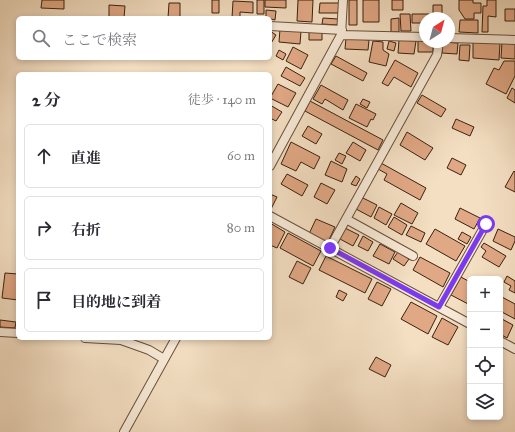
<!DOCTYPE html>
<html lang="ja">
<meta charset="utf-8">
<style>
:root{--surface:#fff;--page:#f7f7f7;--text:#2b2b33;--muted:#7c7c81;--line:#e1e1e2}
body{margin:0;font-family:"IM FELL Great Primer","Noto Serif JP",serif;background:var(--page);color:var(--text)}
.controls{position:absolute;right:12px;bottom:12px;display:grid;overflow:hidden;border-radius:6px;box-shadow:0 2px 6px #0003}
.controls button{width:36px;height:36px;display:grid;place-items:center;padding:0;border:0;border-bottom:1px solid var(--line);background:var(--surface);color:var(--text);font:20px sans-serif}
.compass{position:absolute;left:419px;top:12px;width:36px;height:36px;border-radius:50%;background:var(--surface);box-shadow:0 2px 6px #0003;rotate:36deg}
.stop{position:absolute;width:12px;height:12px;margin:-9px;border:3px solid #7c3aed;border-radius:50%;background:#fff}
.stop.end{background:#7c3aed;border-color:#fff;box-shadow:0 1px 4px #0008}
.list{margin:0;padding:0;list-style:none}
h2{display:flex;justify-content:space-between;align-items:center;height:52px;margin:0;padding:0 16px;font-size:17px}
h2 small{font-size:13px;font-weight:400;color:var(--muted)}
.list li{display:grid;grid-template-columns:26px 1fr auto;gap:12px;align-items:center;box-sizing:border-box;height:64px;margin:0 8px 8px;padding:0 8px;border:1px solid var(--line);border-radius:6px}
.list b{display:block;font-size:15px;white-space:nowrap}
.list em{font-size:13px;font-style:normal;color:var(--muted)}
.icon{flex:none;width:22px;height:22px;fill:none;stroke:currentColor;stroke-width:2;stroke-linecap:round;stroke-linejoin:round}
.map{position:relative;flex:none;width:515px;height:432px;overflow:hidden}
.search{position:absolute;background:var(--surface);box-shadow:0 2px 6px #0003;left:16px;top:16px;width:256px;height:44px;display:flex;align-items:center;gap:10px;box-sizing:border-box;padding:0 14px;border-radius:6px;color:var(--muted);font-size:15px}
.panel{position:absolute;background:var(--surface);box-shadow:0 2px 6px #0003;left:16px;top:72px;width:256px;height:268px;border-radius:6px}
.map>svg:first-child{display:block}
.building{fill:#e1a885;stroke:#3a210c}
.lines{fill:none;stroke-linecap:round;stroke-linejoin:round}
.minor-casing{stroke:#68503a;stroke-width:10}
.minor{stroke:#f8ead8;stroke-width:8}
.route{stroke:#7c3aed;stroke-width:5}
</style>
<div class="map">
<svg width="515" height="432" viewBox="0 0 515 432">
<rect width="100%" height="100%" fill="#f4dfc3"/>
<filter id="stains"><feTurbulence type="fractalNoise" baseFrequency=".005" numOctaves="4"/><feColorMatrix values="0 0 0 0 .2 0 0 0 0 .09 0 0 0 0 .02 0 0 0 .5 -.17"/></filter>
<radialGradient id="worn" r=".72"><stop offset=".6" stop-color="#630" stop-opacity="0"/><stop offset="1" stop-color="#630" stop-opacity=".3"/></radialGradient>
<!-- building -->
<path class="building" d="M42,0H64V9L41,8Z
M212,0H219V13H212Z
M257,0H264V14H257Z
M265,0H286V8L265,7Z
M298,0H313L312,22L297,21Z
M349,0H357V25H349Z
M363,0H379V22H363Z
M392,0H403V10H392Z
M459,0H473V3H481V13H474V19H465L459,10Z
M487,0H496V17L488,16V32H482L483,6H487Z
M233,1L253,2V13L240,12V18H232Z
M169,3H180V18H168Z
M320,3H339V13H319Z
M109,5L125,6L124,18H109Z
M433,5H442V18H433Z
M505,9H515V21H505Z
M266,10L276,11L275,20L266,18Z
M400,14H410L411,31H401Z
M412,14H429V18H425V23H412Z
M323,18L338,19V25L322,24Z
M399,18V32H391V19Z
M460,20H478V33L459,32Z
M280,29L301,31L300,44L279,42Z
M270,31L276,35L270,45Z
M309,31L322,32V40H309Z
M346,38L369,40L368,50L345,49Z
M399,40L416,41L414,54L398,53Z
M418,40H425V42H433V52H418Z
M373,41L383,42V50L389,54L386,66L369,62Z
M389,41L396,43L394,51L387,49Z
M473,41L500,43L499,60L473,58Z
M443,42L458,43L457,54L442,53Z
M502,42L515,43V59L501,58Z
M460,45H470L469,61L459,60Z
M293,47L308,55L301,69L286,61Z
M279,50L286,54L283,60L276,56Z
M336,56L367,73L363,81L331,64Z
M395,60L418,73L411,87L394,77L388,86L382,83Z
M504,61H515V76L506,94L486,84L494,68L499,70Z
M286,67L305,78L300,86L281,76Z
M278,84L296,93L288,107L270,98Z
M321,85L348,100L343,110L325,99L322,104L313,99Z
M512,88L515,90V103L507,98Z
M422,95L446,109L441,117L417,103Z
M363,99L370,102L367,108L360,104Z
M310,101L383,140L378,150L305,111Z
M356,104L376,114L373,120L371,119L367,127L349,118Z
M270,105L282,112L276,121L270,118Z
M456,119L474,127L470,136L452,128Z
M308,126L322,134L316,144L302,136Z
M407,132L433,148L425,160L400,145Z
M291,142L320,157L314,169L301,162L296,171L281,164Z
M353,142L366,150L360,161L346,153Z
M339,153L346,156L342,164L335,160Z
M452,158L466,165L461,175L447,168Z
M331,161L347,169L342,182L325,175Z
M381,163L426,188L420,200L384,180L387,174L378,169Z
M514,171L515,172V192L505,187Z
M287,174L308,185L302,196L281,184Z
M356,176L360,179L356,186L351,184Z
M321,183L335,190L327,204L314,197Z
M270,194L277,197L271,209H270Z
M361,197L377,205L371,217L356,209Z
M401,203L418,213L412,224L394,215Z
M379,207L392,214L386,225L374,218Z
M460,208L480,218L474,229L455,219Z
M394,217L407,225L402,235L388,227Z
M316,219L335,227L327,244L308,236Z
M270,223L285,232L277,248L270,245Z
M411,226L425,233L421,242L406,235Z
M345,228L359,235L353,246L340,239Z
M435,229L465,246L456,261L426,244Z
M498,229L515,237V241L511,250L493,241Z
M462,232L471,237L467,244L458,239Z
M288,233L321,251L313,266L280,248Z
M363,236L373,242L368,251L358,246Z
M484,243L506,256L499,267L482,257L486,251L481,247Z
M380,244L395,252L389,264L373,256Z
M398,252L409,259L404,266L393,259Z
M326,256L372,279L365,293L319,270Z
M420,257L450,273L443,287L413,270Z
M297,261L311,268L303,284L289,277Z
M5,273L18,274V300L2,298Z
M507,276L515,281V293L509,290L511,286L504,282Z
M461,277L470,282V305L451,295Z
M377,282L391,289L382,306L368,299Z
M339,290L347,294L343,301L336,297Z
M500,296L515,304V319L500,311Z
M411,302L437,316L428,334L401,319Z
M442,318L458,327L448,345L432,337Z
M500,318L513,325L507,338L500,334Z
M0,320L16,322L15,328L0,327Z
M376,357L391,365L385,377L369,369Z"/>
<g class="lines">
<!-- minor casing -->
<g class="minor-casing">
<path id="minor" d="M270,26L342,30
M341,35L425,37
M449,38L515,40
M270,166L341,35L343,0
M270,216L470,324
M346,219L413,256
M330,248L437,55L439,42
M439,307L486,224
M0,332L18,333
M85,338L121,340L149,350L164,359
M500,341L515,349
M124,432L176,338"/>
</g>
<!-- minor -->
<use href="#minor" class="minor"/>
</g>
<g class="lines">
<!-- route -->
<path class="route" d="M330,248L439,307L486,224"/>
</g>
<rect width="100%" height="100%" filter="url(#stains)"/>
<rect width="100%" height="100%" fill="url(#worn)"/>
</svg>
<div class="controls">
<button>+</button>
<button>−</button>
<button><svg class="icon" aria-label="locate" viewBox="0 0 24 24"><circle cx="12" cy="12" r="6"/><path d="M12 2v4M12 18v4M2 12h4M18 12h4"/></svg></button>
<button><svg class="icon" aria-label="layers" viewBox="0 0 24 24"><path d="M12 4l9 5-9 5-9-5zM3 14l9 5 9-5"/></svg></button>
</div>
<svg class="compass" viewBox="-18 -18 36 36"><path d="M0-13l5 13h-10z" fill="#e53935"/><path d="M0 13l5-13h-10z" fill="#7c7c81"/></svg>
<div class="stop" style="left:486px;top:224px"></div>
<div class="stop end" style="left:330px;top:248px"></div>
<div class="search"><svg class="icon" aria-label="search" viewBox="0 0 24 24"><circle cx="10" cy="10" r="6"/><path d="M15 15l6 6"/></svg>ここで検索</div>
<section class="panel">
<h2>2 分<small>徒歩 · 140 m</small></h2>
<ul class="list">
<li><svg class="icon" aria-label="ahead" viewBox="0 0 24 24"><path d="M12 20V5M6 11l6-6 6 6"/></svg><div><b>直進</b></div><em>60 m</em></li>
<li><svg class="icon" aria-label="right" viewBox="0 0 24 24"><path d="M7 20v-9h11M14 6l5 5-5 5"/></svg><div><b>右折</b></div><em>80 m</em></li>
<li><svg class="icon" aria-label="arrive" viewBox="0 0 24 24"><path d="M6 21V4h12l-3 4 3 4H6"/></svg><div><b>目的地に到着</b></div></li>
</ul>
</section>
</div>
